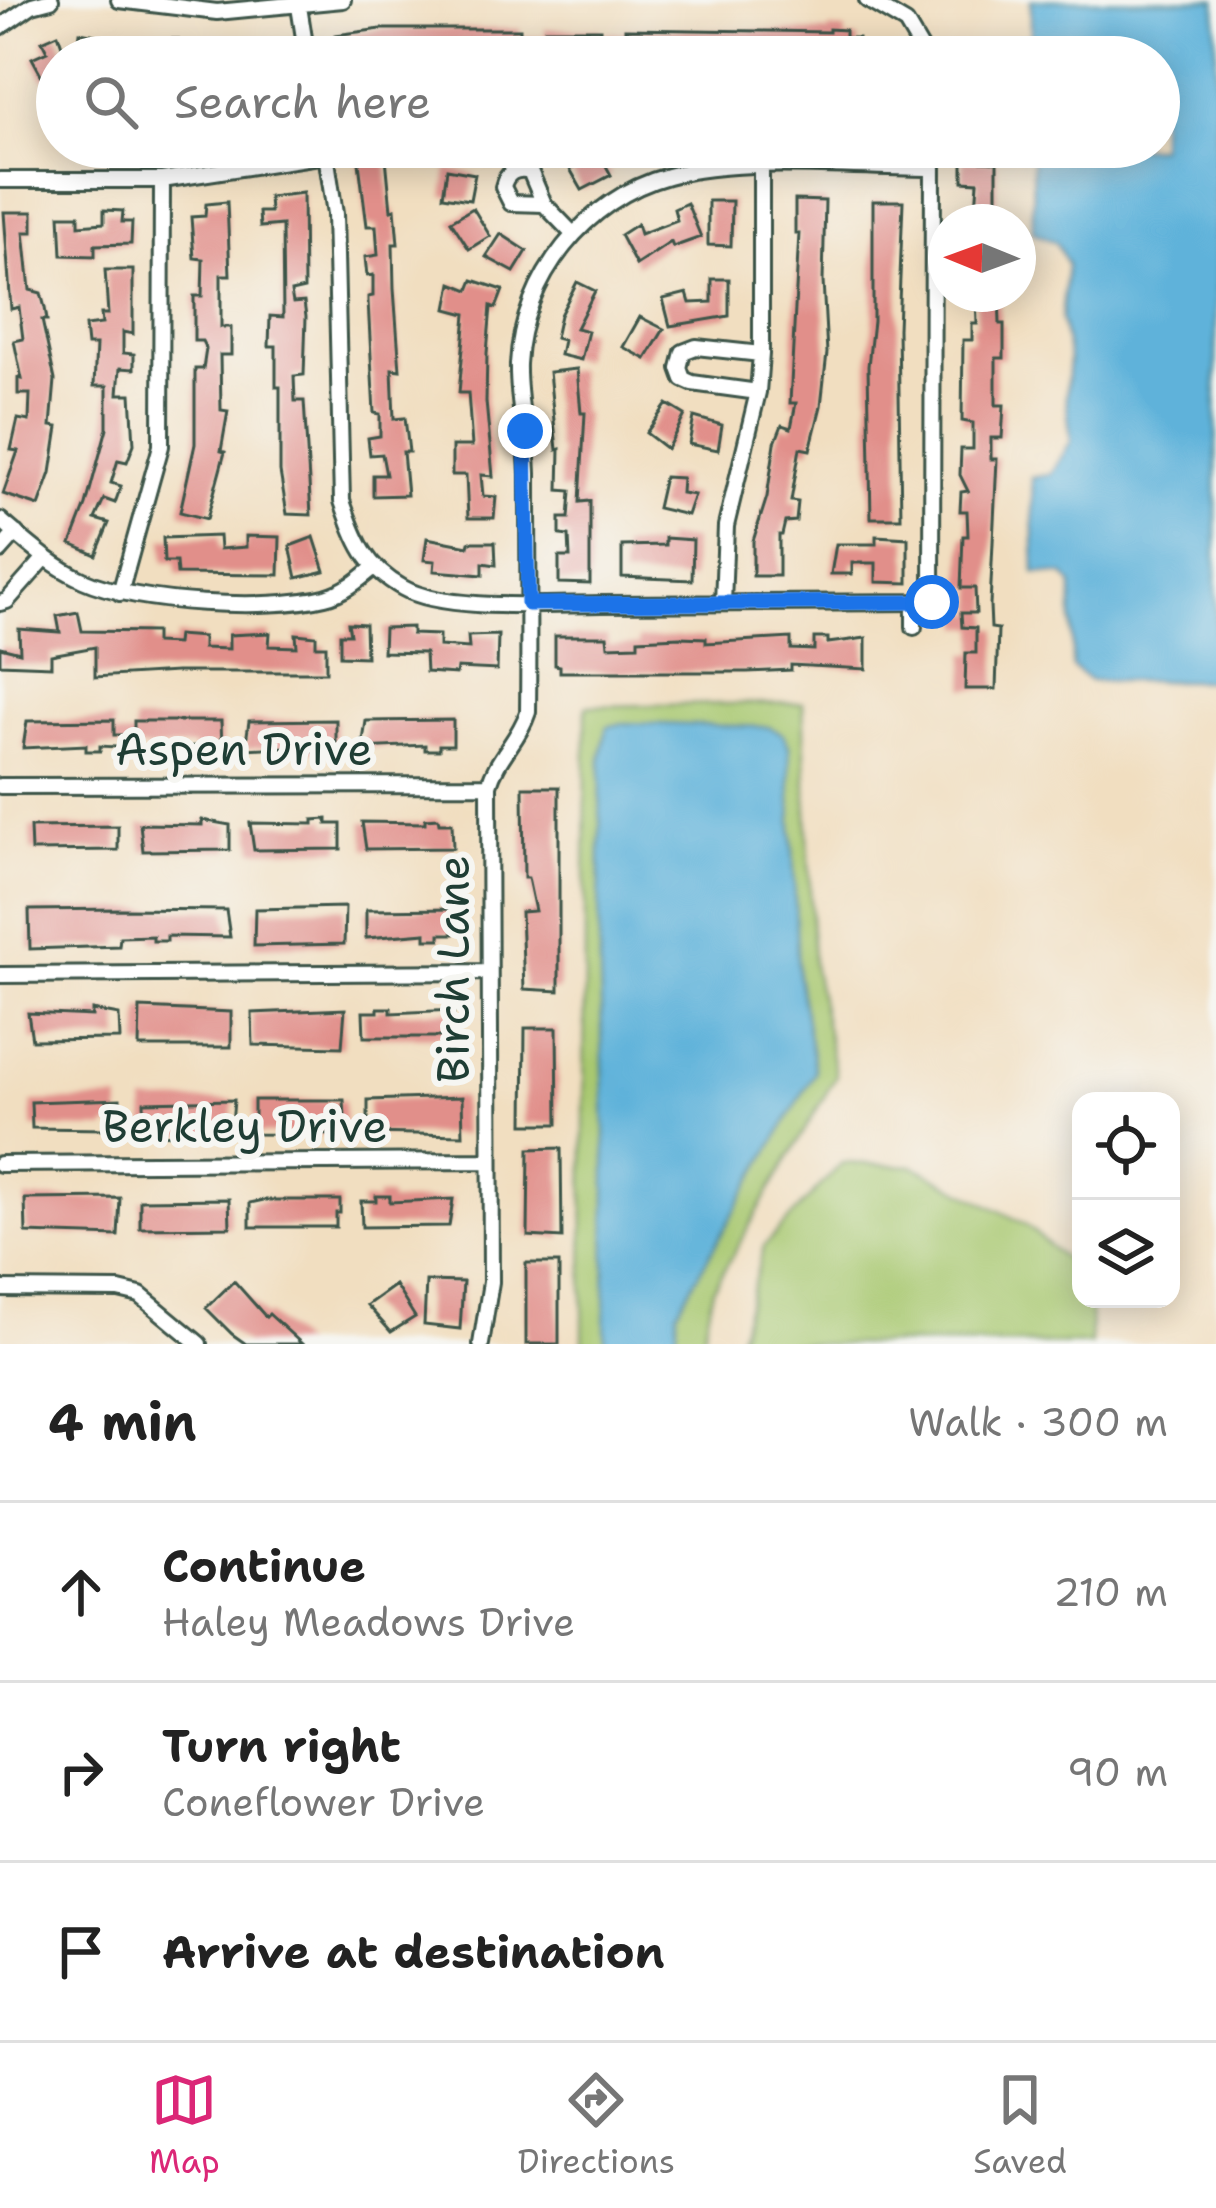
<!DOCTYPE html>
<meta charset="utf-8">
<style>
:root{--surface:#fff;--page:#f2f2f2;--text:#222;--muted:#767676;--line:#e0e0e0;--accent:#db2777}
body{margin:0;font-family:"Shantell Sans",sans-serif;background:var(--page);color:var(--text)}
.controls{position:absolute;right:36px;bottom:36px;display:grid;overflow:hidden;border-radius:24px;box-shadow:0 6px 30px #0003}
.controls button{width:108px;height:108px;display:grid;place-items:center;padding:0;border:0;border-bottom:3px solid var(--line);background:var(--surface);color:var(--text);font:60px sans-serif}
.compass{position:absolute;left:928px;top:204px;width:108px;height:108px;border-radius:50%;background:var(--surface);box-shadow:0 6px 30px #0003;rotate:271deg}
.stop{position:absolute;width:36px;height:36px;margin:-27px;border:9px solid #1a73e8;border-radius:50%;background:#fff}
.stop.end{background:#1a73e8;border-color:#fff;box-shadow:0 3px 12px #0008}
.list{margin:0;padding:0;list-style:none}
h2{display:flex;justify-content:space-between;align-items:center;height:156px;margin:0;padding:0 48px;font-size:51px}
h2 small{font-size:39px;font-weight:400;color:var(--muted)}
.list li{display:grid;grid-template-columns:78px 1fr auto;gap:36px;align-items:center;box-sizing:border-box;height:180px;padding:0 48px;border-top:3px solid var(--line)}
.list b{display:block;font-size:45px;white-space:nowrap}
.list p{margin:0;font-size:39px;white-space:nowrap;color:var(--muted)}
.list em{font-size:39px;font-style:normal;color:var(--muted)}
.icon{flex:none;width:66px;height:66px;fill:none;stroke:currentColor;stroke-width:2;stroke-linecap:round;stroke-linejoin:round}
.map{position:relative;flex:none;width:1216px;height:1344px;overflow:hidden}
.search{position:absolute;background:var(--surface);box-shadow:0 6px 30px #0003;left:36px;right:36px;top:36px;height:132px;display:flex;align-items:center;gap:30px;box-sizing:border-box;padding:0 42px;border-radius:66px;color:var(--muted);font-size:45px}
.sheet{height:696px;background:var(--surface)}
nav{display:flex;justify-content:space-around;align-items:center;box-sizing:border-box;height:168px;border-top:3px solid var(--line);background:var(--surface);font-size:33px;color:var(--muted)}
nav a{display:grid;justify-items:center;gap:6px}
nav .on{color:var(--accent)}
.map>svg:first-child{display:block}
.green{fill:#a8c870;stroke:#648252;stroke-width:3}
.water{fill:#5fb2da;stroke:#3f7887;stroke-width:3}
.building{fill:#e18f8a}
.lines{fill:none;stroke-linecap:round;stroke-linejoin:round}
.minor-casing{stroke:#3e5549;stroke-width:20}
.minor{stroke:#fff;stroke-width:14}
.route{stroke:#1a73e8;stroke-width:15}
.labels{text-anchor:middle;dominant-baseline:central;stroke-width:12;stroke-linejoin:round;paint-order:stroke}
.street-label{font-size:45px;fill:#1f3d34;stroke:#f6f6f2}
</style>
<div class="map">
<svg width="1216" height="1344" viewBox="0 0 1216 1344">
<rect width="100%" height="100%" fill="#f6f6f2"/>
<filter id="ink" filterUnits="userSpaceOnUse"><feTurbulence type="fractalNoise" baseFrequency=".00833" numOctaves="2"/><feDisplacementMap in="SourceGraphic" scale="24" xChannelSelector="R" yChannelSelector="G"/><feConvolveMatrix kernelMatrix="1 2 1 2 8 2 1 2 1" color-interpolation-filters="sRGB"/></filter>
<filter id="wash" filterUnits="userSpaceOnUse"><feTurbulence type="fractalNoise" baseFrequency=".004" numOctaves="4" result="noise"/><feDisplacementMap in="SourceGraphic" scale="48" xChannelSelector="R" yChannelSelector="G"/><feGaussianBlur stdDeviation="2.7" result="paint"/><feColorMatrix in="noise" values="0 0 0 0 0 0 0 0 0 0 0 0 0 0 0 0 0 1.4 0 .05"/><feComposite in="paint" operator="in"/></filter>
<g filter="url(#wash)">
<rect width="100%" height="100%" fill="#f1dec0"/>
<!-- green -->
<path class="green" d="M803,703L813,964L836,1076L713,1289L701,1344H583L586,706Z
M842,1163L914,1166L1025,1224L1081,1274V1299H1090L1091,1344H737L764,1246Z"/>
<!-- water -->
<path class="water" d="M1031,0H1216V681H1090L1072,667V584L1064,575L1035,573L1032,478L1051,474L1071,442L1066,396L1069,359L1061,319L1067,264L1056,243L1033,232L1032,147H1159V57H1031Z
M623,723L769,727L783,734L789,746L798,975L815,1072L677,1311V1344H605L606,1165L599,940L601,756L607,727Z"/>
<g id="blocks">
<!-- building -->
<path class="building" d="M381,29H520V37H545V29H600V34L625,33V29L829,32V29L845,30V38H858V57L755,54L756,46H736V53L612,50V55L503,57V52H366V57H338L335,35Z
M80,32L117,39H178L176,57H93L77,53Z
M58,34L66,57H57V75L44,80L32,58L47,51L42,41Z
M357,147H385L391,210L395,209L398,244H393L394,289L400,370L392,369L394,419L405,418L409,452H403L407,495L373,496V475H386L382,454L370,455L368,438L380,436V414L374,413L368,301V297L373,296V275L367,276L365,257L378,255L376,226H367Z
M599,153L611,175L582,190L570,169Z
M963,160L997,162V222H975L978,182L963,181Z
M447,169L475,174L470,200L443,196Z
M303,193L304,289L291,292L293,303L304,302L306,317L304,375L294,376L295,401H304L311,515L287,514L280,472V387H276V346H269L270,316L283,317L282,225L260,227L259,212H270L269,197Z
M795,200L825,201L823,281L827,353L821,406L810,450L800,448L791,501L798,502L796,521L785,522L782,535H779V576H753V541L767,497L775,443L782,425L791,428L796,403H790L799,233H795Z
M708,201H732L731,246L708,245Z
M873,201H903L898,329L901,518H871L868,366L873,321Z
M227,202L230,275H221V327H231V355H220L221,410L228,411L221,451L225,452L207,519L180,512L195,444V369H203L206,349L202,341H194V296H202L203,259L194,258L191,217L205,216L206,204Z
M687,203L701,237L673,247L671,242L636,265L620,235L637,224L640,234L677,220L674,209Z
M473,208L490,236L469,249L451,221Z
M104,210L123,211L122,222H132L131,244L95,245V256L62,255L60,215H79V225L104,223Z
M4,212H33V232H24L30,290L41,293L45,308L47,320H42L55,380L51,426L58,427L51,473L39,506L3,494L18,451L11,450L18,419L29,421L30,394H18V378L22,379L14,341L23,339L19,307L11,309Z
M501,234L527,251L514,272L486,257Z
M105,270H133V334L123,332V353L134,354V369L120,368L118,394H131L134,444L127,462L118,460L111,483L121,486L115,503L104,499L95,519L109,523L96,555L71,544L86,505L107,428V386H94L96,345H87L85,326L102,324L101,314H108Z
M712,279H729V316L670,326L663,299L687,293L690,303L712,302Z
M473,280L503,290L496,308L491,306L487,353L486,402L493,476L481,475L483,496L496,497L494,518H468L466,475H452V446H472L468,393H459L466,314L447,309L452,283L469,290Z
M577,282L595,291L576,328L588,331L581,360L560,355L563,340L555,338L560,315Z
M976,294H999L1000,324H1004V358H996V405H1004L1002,438H991V459H997L990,605L991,628L998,629L996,689H965L966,653H976V628L962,627L961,613H976L975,588H961L963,536H968L967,511H960L961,492L968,491L960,475L961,449H973V423L962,421L963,340H972V324H977Z
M640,317L664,329L646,359L623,347Z
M577,369L581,413H585L580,502L590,501V584L559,583V557H570L569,536L560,535V518H569L571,491L559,490L560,449L557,450L549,372Z
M667,404L685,415L667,449L646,433Z
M694,417L722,425L718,450L689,444Z
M664,477L682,478L681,493L694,495L687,515L657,508Z
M219,536L220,549L246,547V536L280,537L279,575L177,574L176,562H164L163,538Z
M876,536L908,538V583L876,582V563H852V574H831L836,544H876Z
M314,537L325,571L297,578L290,546Z
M427,538L468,546L469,542H495L496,565L483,563V575L434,571L435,561L424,560Z
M665,538L693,540L692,580L622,577V546L665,545Z
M78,612L82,631L155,632V643L176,644L177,635L203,637V648L229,649V635L270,633L269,646L297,647L296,634L316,636V646H326V672H176L95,677V647L51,655V666L0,664V647L20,652L19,629L60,632L57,616Z
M348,623L365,624L366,657L340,656V634H350Z
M412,627V634L439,635V646L469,648L468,636L498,635L497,670L457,668L456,674L426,672L425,653L383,652L384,628Z
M555,636H607L608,646L638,645V639L680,637L706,638V643L791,638V649L814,650V638H828V643L866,638V669L791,665V670L747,672H560V666L555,665Z
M114,720V735H134V721H221L222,746H207V751H194V746L152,749L100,746V751H86V745L23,748L27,721Z
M336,720V746H322V751H308V746L245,749L249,721Z
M453,720V745H439V750H425V745L362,748L366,721Z
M523,787H559V991L524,989L521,912L535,911L528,878H524Z
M438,818L439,823H452L453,848L366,849L362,822L425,823V819Z
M327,819V824H341V849L254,850L250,823L313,824V820Z
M202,820L230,825V850L143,851L140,824L202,825Z
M118,826V850L31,851L30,827Z
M345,907L344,944L254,946L255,909Z
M122,909L226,910L230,937L167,936V941H153V936L120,937L119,946L30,949L29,910Z
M454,909V934H440V939H426V933L366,938V910Z
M140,1008L231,1012V1047H139Z
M378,1008H391V1013L454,1010L451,1037H364L363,1012H378Z
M345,1009L342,1047L253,1045L252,1013Z
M92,1010L119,1015L120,1039L32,1040L28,1013L92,1016Z
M525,1028H557L558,1124H524Z
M462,1097L463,1135L368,1133V1100Z
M120,1099V1125L106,1126V1129L32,1128L31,1102Z
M234,1100L231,1136L145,1134L144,1102Z
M254,1100H344L346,1135L254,1134Z
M561,1148L562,1238L528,1236L529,1149Z
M376,1196H390V1202L453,1199L449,1226L362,1227L361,1201H376Z
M120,1198L118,1236L26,1233L25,1199Z
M229,1199L230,1227L140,1228V1200Z
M264,1200H340V1213H336V1227H250V1203Z
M526,1263H559V1344H526Z
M234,1281L266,1317L269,1314L302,1344H246L232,1334L206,1308Z
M426,1281L463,1282L460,1329L424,1325Z
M395,1285L415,1317L391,1332L367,1305Z"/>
</g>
</g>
<g filter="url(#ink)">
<use href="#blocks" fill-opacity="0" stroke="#3e5549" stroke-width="3"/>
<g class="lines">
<!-- minor casing -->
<g class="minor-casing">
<path id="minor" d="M119,0L217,12L343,0
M298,0L307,57
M867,0L906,23L926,57
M0,27L32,5L51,0
M325,147L335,214L342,501C356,541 365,567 403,588C445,612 552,604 602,604C712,603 822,602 932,602L933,147
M0,180H162L326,155
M544,204L511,203L503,187C506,173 516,167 530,171L544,204L573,234
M758,392L692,383L683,379L679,368L683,352L696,347L761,354
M0,520C26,542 52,566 83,580C136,604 269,611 325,597C344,592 358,581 373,568
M0,551L16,533
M120,593L161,446L162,180
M0,603L7,601L45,558
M723,603L726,526L758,392L761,354V167
M914,627V602
M0,786L489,785
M0,975L488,972
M0,1164L490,1161
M0,1289L119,1290L140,1295L199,1344
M481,1344L491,1282L489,785C497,757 519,740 528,712C529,633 528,553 528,474C527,437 517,401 518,364C522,279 586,198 668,176C741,156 856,168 933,168"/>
</g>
<!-- minor -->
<use href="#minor" class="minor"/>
</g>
</g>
<g class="lines" filter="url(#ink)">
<!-- route -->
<path class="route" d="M525,431L528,604L932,602"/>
</g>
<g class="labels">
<!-- street labels -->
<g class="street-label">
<text x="244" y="749">Aspen Drive</text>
<text transform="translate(453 969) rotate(-90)">Birch Lane</text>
<text x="245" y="1126">Berkley Drive</text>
</g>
</g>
</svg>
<div class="controls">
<button><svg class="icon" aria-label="locate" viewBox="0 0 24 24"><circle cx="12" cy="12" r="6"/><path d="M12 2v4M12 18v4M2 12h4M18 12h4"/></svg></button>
<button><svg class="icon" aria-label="layers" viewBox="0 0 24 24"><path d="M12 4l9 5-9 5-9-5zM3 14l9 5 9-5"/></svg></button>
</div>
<svg class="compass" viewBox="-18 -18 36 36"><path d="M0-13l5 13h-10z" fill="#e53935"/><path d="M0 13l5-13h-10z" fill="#767676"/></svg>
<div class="stop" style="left:932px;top:602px"></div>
<div class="stop end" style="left:525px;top:431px"></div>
<div class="search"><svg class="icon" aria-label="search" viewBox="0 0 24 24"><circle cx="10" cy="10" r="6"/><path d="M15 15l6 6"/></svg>Search here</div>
</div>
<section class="sheet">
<h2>4 min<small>Walk · 300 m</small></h2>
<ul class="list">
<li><svg class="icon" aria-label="ahead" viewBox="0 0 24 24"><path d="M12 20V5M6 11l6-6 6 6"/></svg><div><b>Continue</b><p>Haley Meadows Drive</p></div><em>210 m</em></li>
<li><svg class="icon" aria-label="right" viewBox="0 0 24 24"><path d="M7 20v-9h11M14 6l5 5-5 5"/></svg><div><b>Turn right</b><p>Coneflower Drive</p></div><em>90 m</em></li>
<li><svg class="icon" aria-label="arrive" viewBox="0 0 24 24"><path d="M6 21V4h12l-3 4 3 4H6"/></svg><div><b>Arrive at destination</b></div></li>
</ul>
</section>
<nav>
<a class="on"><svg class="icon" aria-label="map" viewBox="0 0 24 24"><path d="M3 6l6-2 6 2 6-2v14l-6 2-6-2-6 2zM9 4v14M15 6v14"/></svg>Map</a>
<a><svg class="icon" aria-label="directions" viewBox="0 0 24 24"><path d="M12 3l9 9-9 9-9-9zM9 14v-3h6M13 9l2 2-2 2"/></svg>Directions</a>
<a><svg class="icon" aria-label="saved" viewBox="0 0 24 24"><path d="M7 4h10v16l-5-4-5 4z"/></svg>Saved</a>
</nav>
